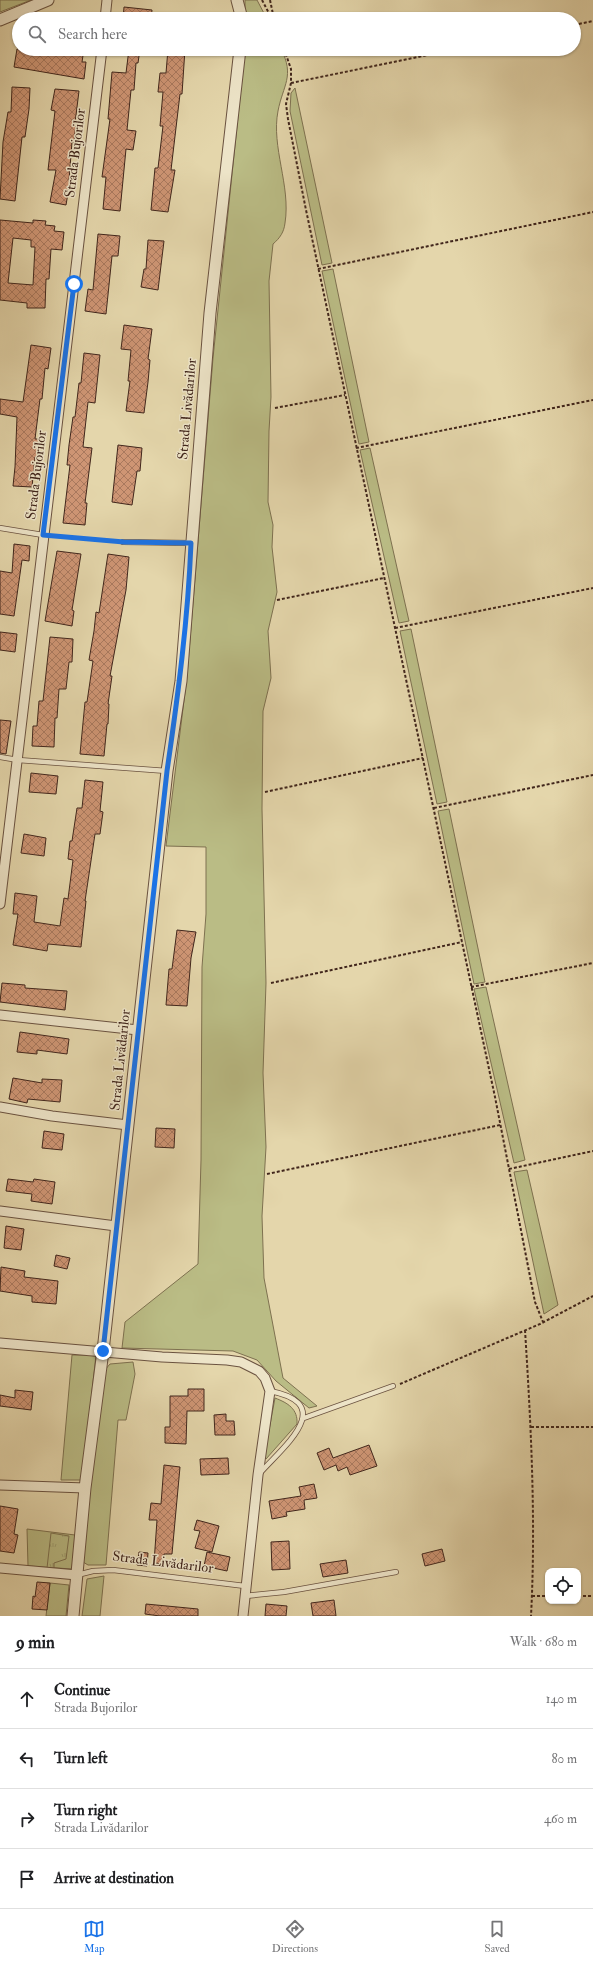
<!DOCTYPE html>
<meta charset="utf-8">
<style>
:root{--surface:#fff;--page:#f6f6f6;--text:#202124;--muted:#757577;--line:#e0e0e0;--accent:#1a73e8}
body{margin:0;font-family:"IM FELL Double Pica",serif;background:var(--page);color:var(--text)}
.controls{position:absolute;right:12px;bottom:12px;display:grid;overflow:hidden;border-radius:8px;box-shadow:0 1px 3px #0004}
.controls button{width:36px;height:36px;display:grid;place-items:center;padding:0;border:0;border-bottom:1px solid var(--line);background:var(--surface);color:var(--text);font:20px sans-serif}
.stop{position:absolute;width:12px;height:12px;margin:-9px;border:3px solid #1a73e8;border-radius:50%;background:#fff}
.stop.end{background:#1a73e8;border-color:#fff;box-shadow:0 1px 4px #0008}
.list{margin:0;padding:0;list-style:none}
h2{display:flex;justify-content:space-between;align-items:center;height:52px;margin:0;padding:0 16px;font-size:17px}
h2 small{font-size:13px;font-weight:400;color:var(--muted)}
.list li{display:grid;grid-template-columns:26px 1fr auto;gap:12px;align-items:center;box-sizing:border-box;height:60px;padding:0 16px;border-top:1px solid var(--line)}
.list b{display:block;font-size:15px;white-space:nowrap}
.list p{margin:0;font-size:13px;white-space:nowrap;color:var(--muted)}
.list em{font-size:13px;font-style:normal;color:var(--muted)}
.icon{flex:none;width:22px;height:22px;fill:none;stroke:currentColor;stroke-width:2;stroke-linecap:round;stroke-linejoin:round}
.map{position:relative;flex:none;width:593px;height:1616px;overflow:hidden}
.search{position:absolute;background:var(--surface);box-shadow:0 1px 3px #0004;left:12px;right:12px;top:12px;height:44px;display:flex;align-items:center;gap:10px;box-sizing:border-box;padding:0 14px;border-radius:22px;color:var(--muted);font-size:15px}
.sheet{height:292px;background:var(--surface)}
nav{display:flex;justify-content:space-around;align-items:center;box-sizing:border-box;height:56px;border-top:1px solid var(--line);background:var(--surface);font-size:11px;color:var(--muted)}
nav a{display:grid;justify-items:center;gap:2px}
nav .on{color:var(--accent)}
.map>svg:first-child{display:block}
.green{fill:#babc85;stroke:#7e7150}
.park{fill:url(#park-tufts);stroke:#7e7150}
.building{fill:url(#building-cross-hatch);stroke:#41261c;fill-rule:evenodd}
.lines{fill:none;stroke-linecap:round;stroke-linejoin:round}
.service-casing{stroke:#6a5240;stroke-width:6}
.minor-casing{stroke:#6a5240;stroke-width:11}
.tertiary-casing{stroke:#6a5240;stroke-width:13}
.path{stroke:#41261c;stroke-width:2;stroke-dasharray:3 2;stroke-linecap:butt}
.service{stroke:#ede4c8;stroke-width:4.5}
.minor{stroke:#ede4c8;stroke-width:9}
.tertiary{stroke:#ede4c8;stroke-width:11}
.route{stroke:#1a73e8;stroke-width:5}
.labels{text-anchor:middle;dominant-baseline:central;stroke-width:3;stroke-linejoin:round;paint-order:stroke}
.street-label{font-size:14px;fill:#41261c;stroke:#ede4c8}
</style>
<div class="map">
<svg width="593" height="1616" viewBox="0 0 593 1616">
<defs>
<pattern id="park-tufts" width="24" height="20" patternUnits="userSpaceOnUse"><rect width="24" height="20" fill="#babc85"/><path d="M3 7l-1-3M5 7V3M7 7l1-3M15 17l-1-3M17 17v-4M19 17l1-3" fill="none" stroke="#a1a172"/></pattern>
<pattern id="building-cross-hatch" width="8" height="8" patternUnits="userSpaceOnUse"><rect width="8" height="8" fill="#ce9574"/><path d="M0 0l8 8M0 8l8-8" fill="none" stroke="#a9795e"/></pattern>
</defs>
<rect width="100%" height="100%" fill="#e4d6ab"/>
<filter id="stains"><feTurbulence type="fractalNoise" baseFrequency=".005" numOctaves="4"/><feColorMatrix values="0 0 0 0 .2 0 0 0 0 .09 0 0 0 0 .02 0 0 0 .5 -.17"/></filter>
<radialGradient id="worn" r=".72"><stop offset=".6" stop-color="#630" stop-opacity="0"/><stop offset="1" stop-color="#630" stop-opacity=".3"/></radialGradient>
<!-- green -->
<path class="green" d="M0,0H31L0,12Z
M245,0H257L267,19H245Z
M245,49H281C295,76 283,85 278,111C271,147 291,186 285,223C284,232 280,238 273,244L269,281L271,397L269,431L268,502L273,525L272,547L277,592L268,631L271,678L263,711L262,809L266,983L263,1073L266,1147L262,1216L264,1278L283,1378L317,1406L309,1408L276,1381L257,1360L233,1351L122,1348L125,1322L198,1264L201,1160L202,967L206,914V847L166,846L187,676L213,358Z
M295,88L332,263L322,265L290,111L291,93Z
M333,269L369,442L359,444L322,271Z
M370,448L409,621L399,623L360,450Z
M411,629L447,802L437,804L400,631Z
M449,809L485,982L474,984L438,811Z
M486,987L525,1160L514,1163L474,989Z
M527,1170L558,1305L544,1314L514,1172Z
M72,1355H96L82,1480H61Z
M133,1362L135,1374L126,1420H118L106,1565H88L83,1562L87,1513L104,1371L110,1364Z
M275,1398C288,1403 298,1409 297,1424L266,1459L264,1457Z
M27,1529L75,1535L72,1569L28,1566Z
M104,1576L100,1616H82L87,1579Z
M50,1583L69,1585L66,1616H46Z"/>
<!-- park -->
<path class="park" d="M51,1533L69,1536L66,1559L54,1563V1568H47Z"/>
<!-- building -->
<path class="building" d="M124,7L152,10L151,19H123Z
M17,49H84L82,62H86L84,79L14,67Z
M129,49H140L138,63H136L134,90H131L127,130L136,131L133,150L126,149L120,211L103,209L106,177H102L110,119H108L112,72L126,73Z
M168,49H185L182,94H180L171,170H175L168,212L151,210L155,168H158L163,126H160L163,92H158L160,73H166Z
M12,87L30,88L29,109L25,137H22L15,201L0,199L3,142L8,112H11Z
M55,89L79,91L75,123H76L74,143L72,142L69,180L70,181L66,205L50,202L56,170H48L55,111L51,110Z
M0,220L33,223V220L46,221L45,225L55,226L54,231L64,232L62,250L51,249L49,279H46L45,308H27V303L0,300ZM13,238L31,240V247H35L33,285L8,283Z
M98,234L120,236L118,256H112L106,314L85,311L88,289L93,290Z
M148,240L164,241L158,290L141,287L144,269H146Z
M124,325L152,329L148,359L150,360L148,382L144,413L126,411L130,381H128L131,350L121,349Z
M31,345L51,348L48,369L45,368L42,399H40L35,439H39V457H35L32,487L13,486L15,467L17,417L0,414V399L23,402Z
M84,353L100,355L95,403L88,402L83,447L92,448L85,503H87L85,525L63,523L70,465H67L69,445L73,417H75L79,383H81Z
M118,445L142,448L140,471H137L132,505L112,502Z
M14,544L30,546L29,561L22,560L14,616L0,614V571L12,573Z
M57,551L81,554L72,610L74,611L72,626L45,621Z
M108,554L129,557L126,590L110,676H112L108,704H109L108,724H107L104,756L80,754L85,702H87L93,661L89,660L94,631L96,612L99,613Z
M0,632L17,634L15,652L0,650Z
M50,637L73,639L72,662H69L66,689H59L57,718H55L54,747L32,746L33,726H37L39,701H43Z
M0,720L11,721L6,754L0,753Z
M31,773L58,776L56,794L29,792Z
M85,780L103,782L100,811L103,812L100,834H95L85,901H86L81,947L48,944L47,951L13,945L18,914H13L15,893L37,896L34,922L60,926L64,898L68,899L73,860L68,859L70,841H72L77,808H82Z
M24,834L46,838L44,856L21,853Z
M177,930L196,932L191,958L187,1006L166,1005L169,969H172Z
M2,983L25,985V988L67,991L65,1010L0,1002Z
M20,1032L69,1039L67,1054L37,1050V1054L17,1052Z
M13,1078L42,1083V1079L62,1080L60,1102L28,1099L27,1103L9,1099Z
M156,1128L175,1129L174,1148L155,1147Z
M44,1131L64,1134L62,1150L42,1148Z
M8,1179L33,1182L34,1179L55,1182L52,1204L31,1201L32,1194L6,1191Z
M6,1226L24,1229L21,1250L4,1248Z
M56,1255L70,1258L67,1269L54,1266Z
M1,1267L25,1271L24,1277L58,1281L56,1304L32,1302V1296L0,1291Z
M188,1389H204V1411H187L186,1444L165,1443V1427H170V1396H188Z
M15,1390L33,1392L31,1410L0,1406V1395L15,1398Z
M226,1414V1421H234L235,1435H215L214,1415Z
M369,1445L377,1466L350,1475L347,1467L338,1471L336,1465L324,1470L317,1453L329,1448L333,1458Z
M228,1458L229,1474L201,1475L200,1459Z
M164,1465L180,1467L172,1554H164L163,1564L154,1563L157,1520H149L151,1503L161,1504Z
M314,1484L317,1498L304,1500L305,1509L286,1512L287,1516L272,1519L269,1501L301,1496L299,1487Z
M0,1506L18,1509L14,1534L18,1535L14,1553L0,1551Z
M197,1520L219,1526L212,1552L195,1548L200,1531L194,1530Z
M289,1541L290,1569L272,1570L271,1542Z
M442,1549L445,1561L425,1566L422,1554Z
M139,1552L148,1553L147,1566L137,1565Z
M207,1552L230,1557L227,1571L204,1566Z
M346,1560L348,1573L323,1577L320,1564Z
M37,1582L50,1583L47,1610L32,1609L33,1596L35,1597Z
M334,1600L336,1616H313L311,1603Z
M146,1604L198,1609V1616H160L145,1614Z
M266,1604L287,1606L286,1616H265Z"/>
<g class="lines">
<!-- service casing -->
<g class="service-casing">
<path id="service" d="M0,528L43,535
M123,542L191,543
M0,757L18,760L167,771
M304,1418L393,1386
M260,1473C283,1447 338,1404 270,1391
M77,1575L93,1571L113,1570L245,1586
M245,1596L284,1592L396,1572"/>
</g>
<!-- minor casing -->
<g class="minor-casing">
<path id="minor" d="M105,19L107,0
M0,904L102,49
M0,1015L138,1030
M0,1107L52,1116L128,1125
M0,1211L116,1226
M0,1343L162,1357L227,1360L241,1362L259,1371L265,1378L270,1391L258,1475L243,1616
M0,1485L85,1488
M0,1568L77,1575"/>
</g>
<!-- tertiary casing -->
<g class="tertiary-casing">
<path id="tertiary" d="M237,0L242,19
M0,20L48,0
M73,1616L85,1488L103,1351L167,771L181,681L210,313L240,49"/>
</g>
<!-- path -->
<path class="path" d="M262,0L272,19
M270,0L274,19
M574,25L593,21
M284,49L291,69V83L286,104L288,119L306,210L495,1097L535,1302L543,1322
M291,83L457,49
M318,269L593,212
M275,408L345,395
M356,448L593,400
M53,536L116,542
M277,600L384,578
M395,628L593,588
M265,792L423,758
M434,808L593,775
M271,983L462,942
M471,987L593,963
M509,1169L593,1151
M267,1174L500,1125
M525,1330C531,1425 536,1521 531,1616
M400,1384L540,1324L593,1296
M531,1427H593
M532,1596H548
M578,1596H593"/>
<!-- service -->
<use href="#service" class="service"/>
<!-- minor -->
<use href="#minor" class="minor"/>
<!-- tertiary -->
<use href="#tertiary" class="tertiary"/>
</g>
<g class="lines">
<!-- route -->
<path class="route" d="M74,284L43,535L124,542L191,543C188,620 178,695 167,771L103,1351"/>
</g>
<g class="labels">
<!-- street labels -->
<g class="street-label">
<text transform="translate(75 153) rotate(-83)">Strada Bujorilor</text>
<text transform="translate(187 409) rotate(-85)">Strada Livădarilor</text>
<text transform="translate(36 475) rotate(-83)">Strada Bujorilor</text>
<text transform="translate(120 1060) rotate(-84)">Strada Livădarilor</text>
<text transform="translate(163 1562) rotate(7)">Strada Livădarilor</text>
</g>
</g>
<rect width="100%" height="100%" filter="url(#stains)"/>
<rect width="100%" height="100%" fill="url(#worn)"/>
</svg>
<div class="controls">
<button><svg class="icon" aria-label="locate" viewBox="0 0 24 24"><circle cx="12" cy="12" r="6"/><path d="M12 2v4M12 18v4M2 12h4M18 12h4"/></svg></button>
</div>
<div class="stop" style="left:74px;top:284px"></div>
<div class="stop end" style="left:103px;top:1351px"></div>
<div class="search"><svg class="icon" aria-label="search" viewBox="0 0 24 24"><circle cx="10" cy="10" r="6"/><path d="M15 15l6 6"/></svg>Search here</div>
</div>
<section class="sheet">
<h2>9 min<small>Walk · 680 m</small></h2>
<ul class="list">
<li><svg class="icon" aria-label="ahead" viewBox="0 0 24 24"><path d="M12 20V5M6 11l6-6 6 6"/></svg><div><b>Continue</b><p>Strada Bujorilor</p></div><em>140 m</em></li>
<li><svg class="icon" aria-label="left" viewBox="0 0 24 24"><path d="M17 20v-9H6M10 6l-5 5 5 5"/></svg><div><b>Turn left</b></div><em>80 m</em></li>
<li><svg class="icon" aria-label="right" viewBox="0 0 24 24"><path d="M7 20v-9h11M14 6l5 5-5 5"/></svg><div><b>Turn right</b><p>Strada Livădarilor</p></div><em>460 m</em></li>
<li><svg class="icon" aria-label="arrive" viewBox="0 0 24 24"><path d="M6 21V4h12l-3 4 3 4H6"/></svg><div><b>Arrive at destination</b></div></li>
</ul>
</section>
<nav>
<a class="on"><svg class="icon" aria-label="map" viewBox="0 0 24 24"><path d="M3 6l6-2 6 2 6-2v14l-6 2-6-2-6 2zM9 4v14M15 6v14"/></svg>Map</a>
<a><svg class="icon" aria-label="directions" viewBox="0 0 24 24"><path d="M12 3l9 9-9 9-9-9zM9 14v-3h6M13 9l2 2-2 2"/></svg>Directions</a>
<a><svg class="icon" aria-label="saved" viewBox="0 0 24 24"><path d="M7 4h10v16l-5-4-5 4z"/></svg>Saved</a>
</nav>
